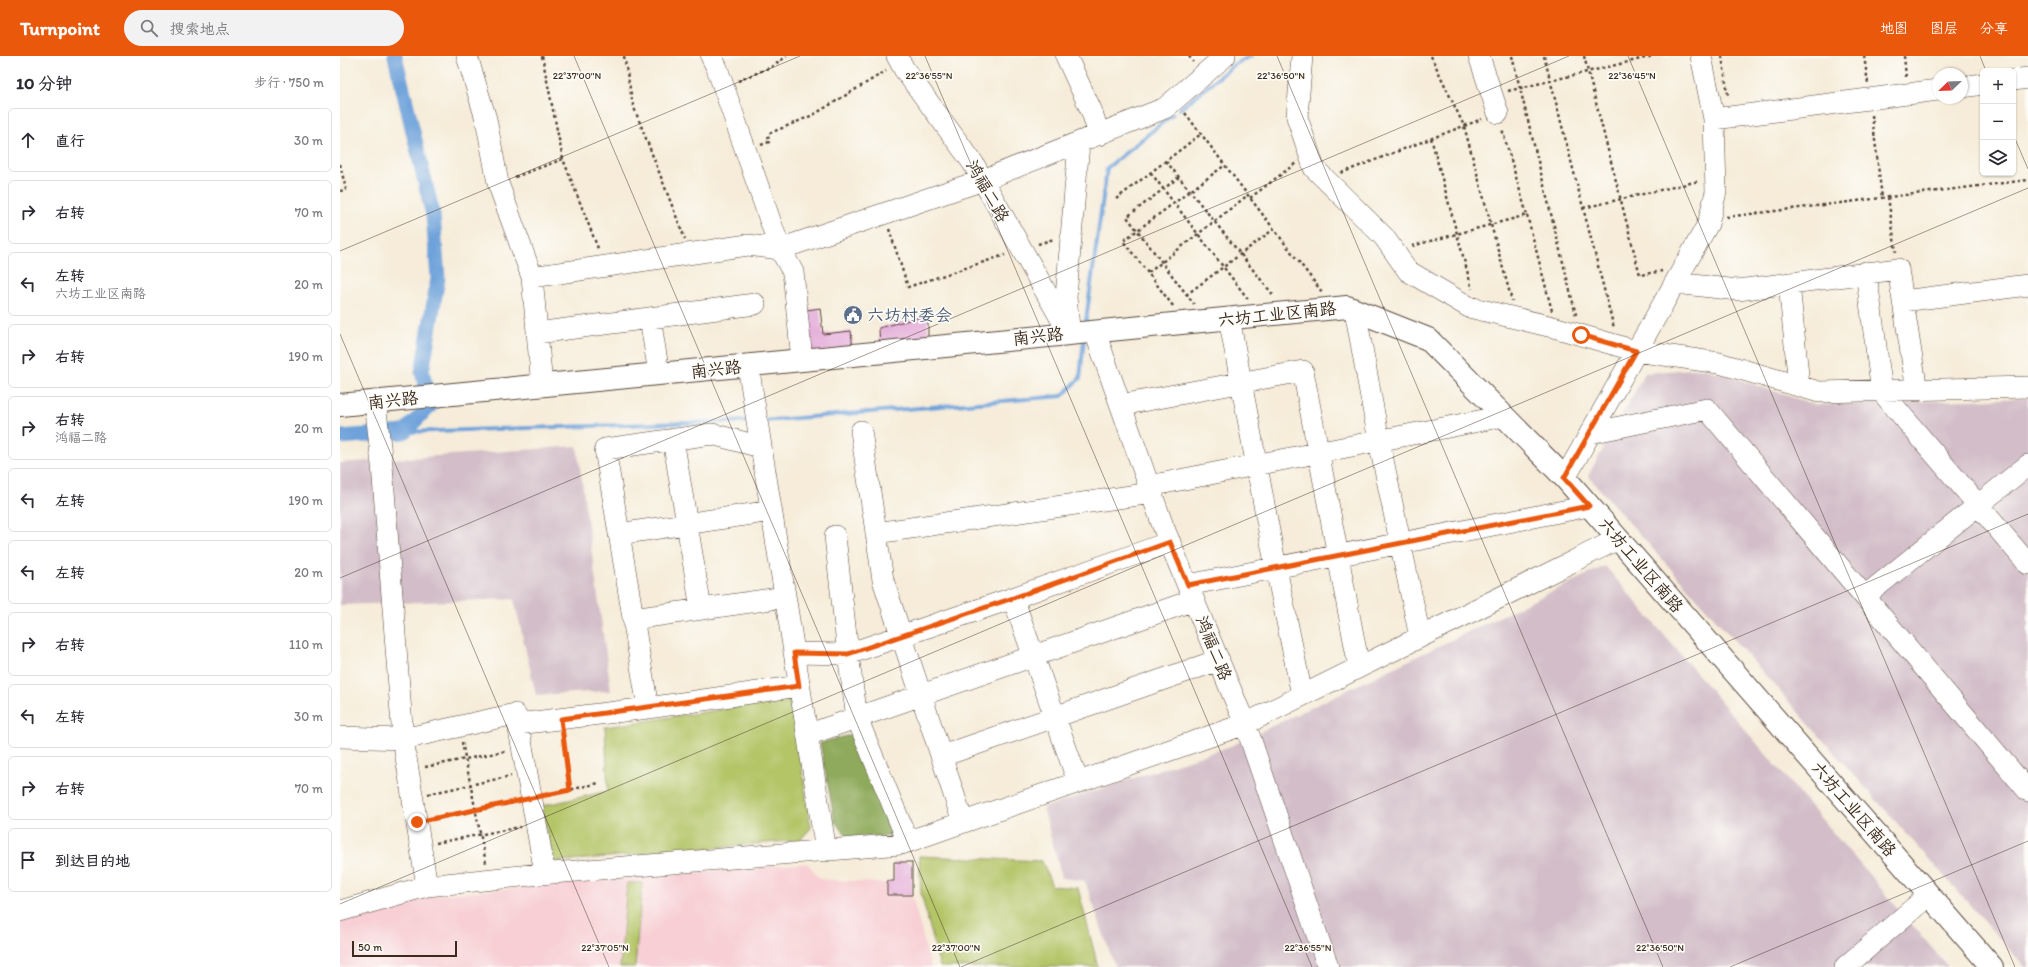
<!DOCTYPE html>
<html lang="zh">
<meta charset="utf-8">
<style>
:root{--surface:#fff;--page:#f2f2f3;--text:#2b2b33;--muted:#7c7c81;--line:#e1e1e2;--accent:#ea580c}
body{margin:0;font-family:Itim,"LXGW WenKai TC",sans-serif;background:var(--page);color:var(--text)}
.controls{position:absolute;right:12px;top:12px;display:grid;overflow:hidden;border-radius:6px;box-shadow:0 1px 3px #0004}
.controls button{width:36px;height:36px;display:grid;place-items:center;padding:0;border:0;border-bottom:1px solid var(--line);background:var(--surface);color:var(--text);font:20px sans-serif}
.compass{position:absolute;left:1592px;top:12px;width:36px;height:36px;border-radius:50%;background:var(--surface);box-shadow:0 1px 3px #0004;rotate:247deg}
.scale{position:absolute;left:12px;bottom:10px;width:105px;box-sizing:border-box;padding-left:4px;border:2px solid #3b2a1e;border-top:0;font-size:11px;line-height:14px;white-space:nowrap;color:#3b2a1e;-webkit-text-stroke:3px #fdfcf7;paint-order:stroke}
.stop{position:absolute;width:12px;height:12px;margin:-9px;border:3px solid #ea580c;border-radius:50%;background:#fff}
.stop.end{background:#ea580c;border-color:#fff;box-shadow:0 1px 4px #0008}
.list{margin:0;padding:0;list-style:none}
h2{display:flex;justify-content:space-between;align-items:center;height:52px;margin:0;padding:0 16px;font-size:17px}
h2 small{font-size:13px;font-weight:400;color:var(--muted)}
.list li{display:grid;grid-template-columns:26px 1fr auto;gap:12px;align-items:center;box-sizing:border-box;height:64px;margin:0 8px 8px;padding:0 8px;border:1px solid var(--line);border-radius:6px}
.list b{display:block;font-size:15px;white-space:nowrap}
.list p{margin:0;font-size:13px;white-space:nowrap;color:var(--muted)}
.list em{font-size:13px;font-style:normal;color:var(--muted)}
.icon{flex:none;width:22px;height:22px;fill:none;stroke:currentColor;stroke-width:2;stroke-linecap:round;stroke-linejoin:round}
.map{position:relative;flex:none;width:1688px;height:911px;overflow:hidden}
header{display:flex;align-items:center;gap:24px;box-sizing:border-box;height:56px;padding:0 20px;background:var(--accent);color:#fff}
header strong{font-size:19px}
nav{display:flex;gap:22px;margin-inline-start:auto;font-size:14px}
.search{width:280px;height:36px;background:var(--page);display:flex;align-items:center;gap:10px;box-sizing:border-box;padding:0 14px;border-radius:22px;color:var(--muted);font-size:15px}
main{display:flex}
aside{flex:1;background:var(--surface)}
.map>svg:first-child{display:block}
.built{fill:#f7cfd4}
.industrial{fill:#d2bdc8}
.green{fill:#b4c568;stroke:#787843}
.forest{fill:#8faa5c;stroke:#656a3d}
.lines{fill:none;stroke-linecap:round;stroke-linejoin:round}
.stream{stroke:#6ea2da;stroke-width:4}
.canal{stroke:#6ea2da;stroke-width:15}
.building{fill:#e4acd9}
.minor-casing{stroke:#57473a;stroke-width:22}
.major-casing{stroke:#57473a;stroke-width:24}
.path{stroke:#57473a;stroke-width:2.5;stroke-dasharray:3 3;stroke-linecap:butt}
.minor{stroke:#fff;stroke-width:21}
.major{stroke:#fff;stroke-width:22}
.route{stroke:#ea580c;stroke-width:5}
.ticks{fill:none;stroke:#3b2a1e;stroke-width:1;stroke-opacity:0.45}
.labels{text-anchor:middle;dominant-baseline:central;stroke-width:3.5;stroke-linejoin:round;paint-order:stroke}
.street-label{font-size:17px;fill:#3b2a1e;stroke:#fdfcf7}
.service-label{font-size:17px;fill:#4e5e75;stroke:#fdfcf7;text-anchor:start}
.ticks-label{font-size:10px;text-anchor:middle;fill:#3b2a1e;stroke:#fdfcf7;stroke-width:3.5;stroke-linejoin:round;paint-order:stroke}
</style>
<header>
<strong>Turnpoint</strong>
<div class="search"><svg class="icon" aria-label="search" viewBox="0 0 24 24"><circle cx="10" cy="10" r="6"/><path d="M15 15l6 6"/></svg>搜索地点</div>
<nav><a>地图</a><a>图层</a><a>分享</a></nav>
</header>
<main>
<aside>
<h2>10 分钟<small>步行 · 750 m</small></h2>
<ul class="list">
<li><svg class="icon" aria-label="ahead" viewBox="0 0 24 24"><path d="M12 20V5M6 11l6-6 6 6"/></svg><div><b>直行</b></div><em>30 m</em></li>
<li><svg class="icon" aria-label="right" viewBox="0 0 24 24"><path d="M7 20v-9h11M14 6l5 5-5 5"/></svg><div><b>右转</b></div><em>70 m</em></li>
<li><svg class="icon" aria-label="left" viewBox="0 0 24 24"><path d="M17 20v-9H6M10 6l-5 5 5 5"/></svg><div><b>左转</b><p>六坊工业区南路</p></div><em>20 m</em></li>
<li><svg class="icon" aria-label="right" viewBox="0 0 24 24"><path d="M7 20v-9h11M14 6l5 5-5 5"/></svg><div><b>右转</b></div><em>190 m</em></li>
<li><svg class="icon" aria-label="right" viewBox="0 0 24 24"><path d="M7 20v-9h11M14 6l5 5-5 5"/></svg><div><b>右转</b><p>鸿福二路</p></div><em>20 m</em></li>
<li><svg class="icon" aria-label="left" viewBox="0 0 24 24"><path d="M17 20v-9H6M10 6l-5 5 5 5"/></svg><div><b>左转</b></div><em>190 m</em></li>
<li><svg class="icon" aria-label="left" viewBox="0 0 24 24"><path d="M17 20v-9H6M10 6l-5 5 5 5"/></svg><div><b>左转</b></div><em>20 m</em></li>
<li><svg class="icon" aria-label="right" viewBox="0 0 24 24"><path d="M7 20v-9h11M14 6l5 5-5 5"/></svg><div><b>右转</b></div><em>110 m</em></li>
<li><svg class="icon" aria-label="left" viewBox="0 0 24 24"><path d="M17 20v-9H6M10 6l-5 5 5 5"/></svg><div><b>左转</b></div><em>30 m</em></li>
<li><svg class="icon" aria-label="right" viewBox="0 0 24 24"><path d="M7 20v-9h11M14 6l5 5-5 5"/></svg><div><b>右转</b></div><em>70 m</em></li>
<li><svg class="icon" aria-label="arrive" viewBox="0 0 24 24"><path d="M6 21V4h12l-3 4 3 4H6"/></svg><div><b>到达目的地</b></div></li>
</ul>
</aside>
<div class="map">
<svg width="1688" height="911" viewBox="0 0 1688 911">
<rect width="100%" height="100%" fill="#fdfcf7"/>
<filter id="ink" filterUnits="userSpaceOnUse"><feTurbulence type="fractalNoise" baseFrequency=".025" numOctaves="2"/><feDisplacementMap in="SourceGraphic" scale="8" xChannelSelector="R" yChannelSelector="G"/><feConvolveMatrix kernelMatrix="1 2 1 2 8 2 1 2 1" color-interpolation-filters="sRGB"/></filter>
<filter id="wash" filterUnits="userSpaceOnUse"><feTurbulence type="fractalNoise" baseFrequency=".012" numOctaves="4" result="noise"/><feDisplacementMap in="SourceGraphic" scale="16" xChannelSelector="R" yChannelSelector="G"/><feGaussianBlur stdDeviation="0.9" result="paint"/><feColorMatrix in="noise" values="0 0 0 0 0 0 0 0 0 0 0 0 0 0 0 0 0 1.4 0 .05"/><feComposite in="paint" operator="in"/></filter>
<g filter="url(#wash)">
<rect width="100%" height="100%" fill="#f6ecd9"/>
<!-- built -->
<path class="built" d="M467,807L480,823L569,829L591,911H0V863L85,840Z"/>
<!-- industrial -->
<path class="industrial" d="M1363,312L1476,349L1688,342V911H1685L1248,420L1305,317Z
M237,390L271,635L196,639L174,543L0,549V407Z
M1265,510L1608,911H775L745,825L722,822L703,752L891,690Z"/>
<!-- green -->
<path class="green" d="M451,643L471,772L460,784L212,806L202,750L268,735L265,671Z
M579,800L702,805L712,830L738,832L758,911H600L581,837Z
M287,827H302L295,911H280Z"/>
<!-- forest -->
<path class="forest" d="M514,678L557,780L508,781L495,766L480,687Z"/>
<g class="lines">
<!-- stream -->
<path class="stream" d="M840,53L895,8L911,0
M745,271L767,112L833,58
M422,365L722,340L740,322L744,283
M64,376L411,365"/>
<!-- canal -->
<path class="canal" d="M0,381L64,376L91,349L82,316L98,222L93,159L55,0"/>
</g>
<g id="blocks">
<!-- building -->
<path class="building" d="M480,252L483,278L511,275L513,295L466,299L461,255Z
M588,259V288L540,292L539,272Z
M554,806H572V839H547V825H554Z"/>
</g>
</g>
<g filter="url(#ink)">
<use href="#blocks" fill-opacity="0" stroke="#57473a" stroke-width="1"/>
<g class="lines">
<!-- minor casing -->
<g class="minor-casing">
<path id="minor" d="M127,0L146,63L158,127L192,221L202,330
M371,0L377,12L440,193L453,216L462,304
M557,0L564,13L633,107L729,277
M726,0L752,56L759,79
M962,0L957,61L974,112L1044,181L1068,215L1129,251L1217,272L1296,295L1379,307L1479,336L1688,331
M1139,0L1158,57
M1673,24L1688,22
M1622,31L1643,28
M1374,63L1598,34
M1526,216L1542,336L1688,508
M192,221L408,189L440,193L643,124L825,52L885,0
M1335,227L1398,234L1558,213L1577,335
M1449,227L1459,330
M1563,245L1688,229
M1015,254L1039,385L1080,581
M310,262L319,318
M889,262L936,512L962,639
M729,271L726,241L739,87
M755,276L823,470L907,673L988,911
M197,277L415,248
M408,309L486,795
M35,345L42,409L63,683L175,658L178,668L308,652
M781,349L963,315L1019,611
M521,375L543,524L623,766
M1250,377L1367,353L1688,735
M333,383L361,553
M421,391L372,378L265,393L308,652L459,630
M1225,422L1368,168L1376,136L1374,63L1361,0
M809,430L1164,360
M536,477L812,437
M279,478L431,455
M495,480L508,598L517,662L568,786
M848,529L1249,450
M1525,540L1688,409
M673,542L738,726
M293,563L445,541
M454,597L508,598L673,542L830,486
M178,668L205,817
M467,679L854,544
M0,681L63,683L87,830
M602,700L879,604
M0,855L87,830L200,818L561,788L905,668L1278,483
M1505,911L1589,839"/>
</g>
<!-- major casing -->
<g class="major-casing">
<path id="major" d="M0,349L1007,251L1088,283L1225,422L1652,911"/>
</g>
<!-- path -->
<path class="path" d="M202,0L223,103L259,195
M284,0L293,49L345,183
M849,0L853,6
M1091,0L1124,70L1172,245
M1172,0L1236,259
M1204,0L1274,272
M1244,0L1300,219L1322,215
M1382,0L1388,39
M1524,0L1528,27
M1564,0L1566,21
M398,25L431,11L447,0
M1168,35L1313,0
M845,57L982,236
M1532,59L1542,142
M1091,82L1132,233
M421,89L429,86L428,78L473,59L546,15
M826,105L934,240
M0,108L6,134L0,135
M811,117L908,243
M1001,117L1142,63
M175,121L223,103
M839,121L787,161L854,248
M1548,141L1556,196
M910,142L956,107
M776,143L861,78
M1243,152L1359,125
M1187,159L1212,255
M1386,161L1688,124
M549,173L568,231L665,199
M698,188L714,183
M1072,190L1187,159L1162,73
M808,217L783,185L885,109
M846,239L934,173
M833,250L808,217L908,139
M223,679L230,734
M122,686L146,807
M85,711L166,695
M88,738L171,720
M208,739L259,727
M93,763L176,746
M96,787L180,771"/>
<!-- minor -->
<use href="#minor" class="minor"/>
<!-- major -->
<use href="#major" class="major"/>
</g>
</g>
<g class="lines" filter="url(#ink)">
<!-- route -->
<path class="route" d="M77,766L230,734L221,663L459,630L454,597L508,598L673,542L830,486L848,529L1249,450L1224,422L1296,295L1241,279"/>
</g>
<!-- ticks -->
<path class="ticks" d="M234,0L620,911M585,0L972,911M937,0L1323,911M1288,0L1675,911M1640,0L1646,15M1673,78L1688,113M0,195L460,0M0,278L269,911M0,522L1229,0M0,848L1688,132M621,911L1688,458M1390,911L1688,785"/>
<!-- icons -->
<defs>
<g id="civic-disc" transform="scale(1)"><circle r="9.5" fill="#5c6f8a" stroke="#fdfcf7"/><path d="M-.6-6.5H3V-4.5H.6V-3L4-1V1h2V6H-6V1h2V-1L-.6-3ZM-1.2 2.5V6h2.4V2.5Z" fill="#fff"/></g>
</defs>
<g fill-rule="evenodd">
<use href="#civic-disc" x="513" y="259"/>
</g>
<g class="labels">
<!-- street labels -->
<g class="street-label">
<text transform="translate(648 135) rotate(60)">鸿福二路</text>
<text transform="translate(937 258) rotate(-6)">六坊工业区南路</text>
<text transform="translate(698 280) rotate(-6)">南兴路</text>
<text transform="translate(376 313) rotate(-6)">南兴路</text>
<text transform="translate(53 344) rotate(-6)">南兴路</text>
<text transform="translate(1301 509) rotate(49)">六坊工业区南路</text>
<text transform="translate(874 592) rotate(68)">鸿福二路</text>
<text transform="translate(1514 753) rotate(49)">六坊工业区南路</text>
</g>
<!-- service labels -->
<g class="service-label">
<text x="527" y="259">六坊村委会</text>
</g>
</g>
<g class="ticks-label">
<text x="237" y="23">22°37'00"N</text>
<text x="589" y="23">22°36'55"N</text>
<text x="941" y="23">22°36'50"N</text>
<text x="1292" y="23">22°36'45"N</text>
<text x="265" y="895">22°37'05"N</text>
<text x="616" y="895">22°37'00"N</text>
<text x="968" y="895">22°36'55"N</text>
<text x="1320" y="895">22°36'50"N</text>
</g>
</svg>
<div class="controls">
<button>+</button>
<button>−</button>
<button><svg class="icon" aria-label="layers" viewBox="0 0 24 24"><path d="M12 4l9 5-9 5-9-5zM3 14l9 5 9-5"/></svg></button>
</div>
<svg class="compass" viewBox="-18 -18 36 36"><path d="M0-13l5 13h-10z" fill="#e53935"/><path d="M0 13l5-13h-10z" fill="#7c7c81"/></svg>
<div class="scale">50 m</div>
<div class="stop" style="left:1241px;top:279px"></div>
<div class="stop end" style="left:77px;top:766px"></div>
</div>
</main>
